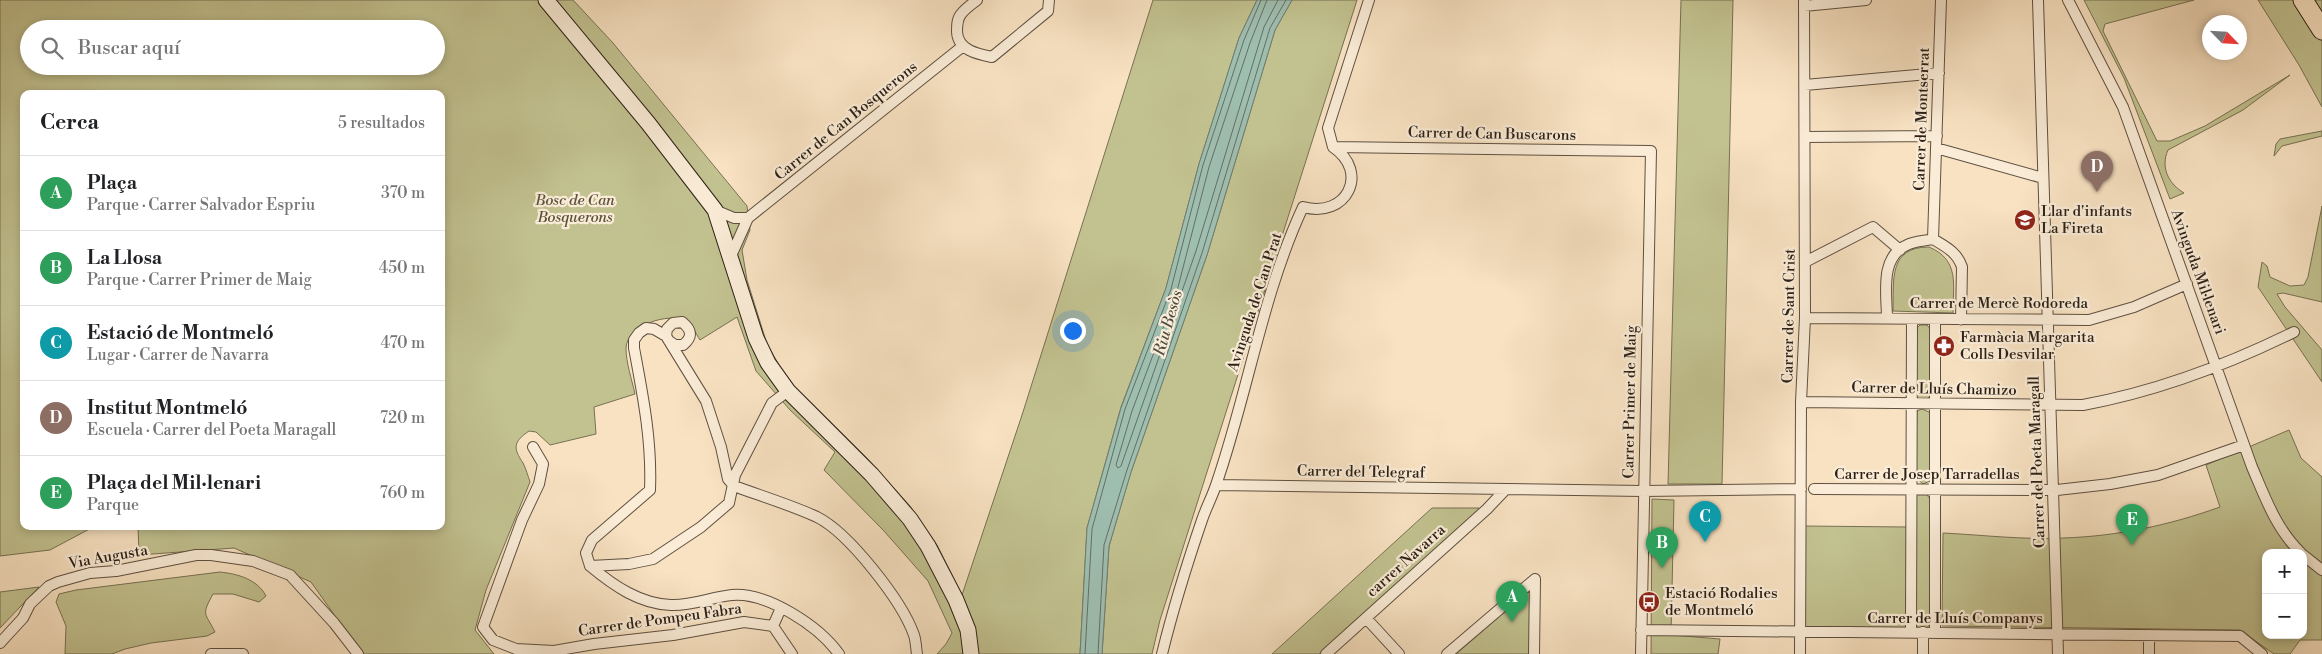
<!DOCTYPE html>
<html lang="es">
<meta charset="utf-8">
<style>
:root{--surface:#fff;--page:#f2f2f2;--text:#202124;--muted:#757577;--line:#e0e0e0;--accent:#111827}
body{margin:0;font-family:"Libre Bodoni",serif;background:var(--page);color:var(--text)}
.controls{position:absolute;right:15px;bottom:15px;display:grid;overflow:hidden;border-radius:10px;box-shadow:0 2px 8px #0003}
.controls button{width:45px;height:45px;display:grid;place-items:center;padding:0;border:0;border-bottom:1px solid var(--line);background:var(--surface);color:var(--text);font:25px sans-serif}
.compass{position:absolute;left:2202px;top:15px;width:45px;height:45px;border-radius:50%;background:var(--surface);box-shadow:0 2px 8px #0003;rotate:115deg}
.you{position:absolute;left:1072px;top:330px;width:18px;height:18px;margin:-12px;border:4px solid #fff;border-radius:50%;background:#1a73e8;box-shadow:0 0 0 8px #1a73e833}
.badge{display:grid;place-items:center;width:32px;height:32px;border-radius:50%;background:var(--accent);color:#fff;font-size:16px;font-weight:700}
.pin{position:absolute;translate:-50% -41px;filter:drop-shadow(0 1px 2px #0008)}
.pin::after{content:'';position:absolute;top:26px;width:18px;height:15px;background:inherit;clip-path:polygon(0 0,100% 0,50% 100%)}
.list{margin:0;padding:0;list-style:none}
h2{display:flex;justify-content:space-between;align-items:center;height:65px;margin:0;padding:0 20px;font-size:21px}
h2 small{font-size:16px;font-weight:400;color:var(--muted)}
.list li{display:grid;grid-template-columns:32px 1fr auto;gap:15px;align-items:center;box-sizing:border-box;height:75px;padding:0 20px;border-top:1px solid var(--line)}
.list b{display:block;font-size:19px;white-space:nowrap}
.list p{margin:0;font-size:16px;white-space:nowrap;color:var(--muted)}
.list em{font-size:16px;font-style:normal;color:var(--muted)}
.icon{flex:none;width:28px;height:28px;fill:none;stroke:currentColor;stroke-width:2;stroke-linecap:round;stroke-linejoin:round}
.map{position:relative;flex:none;width:2322px;height:654px;overflow:hidden}
.search{position:absolute;background:var(--surface);box-shadow:0 2px 8px #0003;left:20px;top:20px;width:425px;height:55px;display:flex;align-items:center;gap:12px;box-sizing:border-box;padding:0 18px;border-radius:28px;color:var(--muted);font-size:19px}
.panel{position:absolute;background:var(--surface);box-shadow:0 2px 8px #0003;left:20px;top:90px;width:425px;height:440px;border-radius:10px}
.map>svg:first-child{display:block}
.green{fill:#c2c290;stroke:#777153;fill-rule:evenodd}
.water{fill:#9ebeb0;stroke:#707f72}
.lines{fill:none;stroke-linecap:round;stroke-linejoin:round}
.shore{stroke:#656f63;stroke-width:1}
.street-casing{stroke:#5f5041;stroke-width:12}
.secondary-casing{stroke:#2c2016;stroke-width:17}
.highway-casing{stroke:#2c2016;stroke-width:21}
.street{stroke:#faecd7;stroke-width:10}
.secondary{stroke:#faecd7;stroke-width:15}
.highway{stroke:#f8e2c2;stroke-width:19}
.labels{text-anchor:middle;dominant-baseline:central;stroke-width:4.5;stroke-linejoin:round;paint-order:stroke}
.street-label{font-size:15px;fill:#2c2016;stroke:#faecd7}
.park-label{font-size:15px;font-style:italic;fill:#59513b;stroke:#faecd7}
.poi-label{font-size:15px;fill:#2c2016;stroke:#faecd7;text-anchor:start}
.water-label{font-size:16px;font-style:italic;fill:#4e4f44;stroke:#faecd7}
</style>
<div class="map">
<svg width="2322" height="654" viewBox="0 0 2322 654">
<rect width="100%" height="100%" fill="#f8e2c2"/>
<filter id="stains"><feTurbulence type="fractalNoise" baseFrequency=".004" numOctaves="4"/><feColorMatrix values="0 0 0 0 .2 0 0 0 0 .09 0 0 0 0 .02 0 0 0 .5 -.17"/></filter>
<radialGradient id="worn" r=".72"><stop offset=".6" stop-color="#630" stop-opacity="0"/><stop offset="1" stop-color="#630" stop-opacity=".3"/></radialGradient>
<!-- green -->
<path class="green" d="M0,0H573L613,43L747,206L750,230L742,250L747,280L767,344L787,379L865,456L910,506L937,545L962,595L1023,412L1153,0H1257L1239,38L1199,164L1166,288L1121,407L1087,528L1080,654H937L946,644L952,633L928,581L884,531L824,470L835,452L790,410L756,371L737,317L700,340C696,334 692,324 686,321C669,312 627,325 626,348C626,363 632,380 635,394L594,407L596,434L550,445L536,432L529,431C513,442 513,448 523,463C526,469 528,476 530,482L486,590L475,630L494,654H362L311,582L234,548L139,555L138,526H441V94H24V526H95L50,550L0,556ZM29,29H436V66H29Z
M1292,0H1357L1160,620L1152,654H1102L1109,546L1131,472L1207,255L1275,30Z
M1681,0H1733L1722,484H1668Z
M2084,0H2194L2105,24L2103,31L2157,141H2170L2205,126L2290,75L2243,110L2168,150C2160,168 2169,184 2184,193L2170,199L2124,78Z
M2258,0H2322V107L2299,65Z
M2322,131V136L2282,146L2274,156L2276,144L2280,139Z
M2322,206V302L2283,293L2277,294L2285,307L2322,350V382L2258,287L2262,262L2267,266L2270,277L2290,286L2304,285L2308,277Z
M1929,247C1960,260 1953,285 1953,313L1893,311C1894,280 1888,247 1929,247Z
M1920,325H1927L1932,331L1931,395L1926,400L1917,398L1914,393L1917,328Z
M1922,409L1929,412L1931,415V476L1930,481L1923,484L1914,476L1917,411Z
M2289,430L2301,458L2322,477V640H2300L2290,654H2274L2240,630L1942,626L1943,533C1983,535 2024,540 2064,538C2119,536 2170,525 2220,507L2206,465ZM2266,553H2303V635H2266Z
M1920,492L1926,493L1931,501L1930,624L1926,629H1919L1914,623L1916,494Z
M1652,499L1674,500L1671,635L1720,639L1718,654H1651Z
M1432,508H1479L1478,511L1319,654H1272Z
M1803,526L1908,527V628L1802,627Z
M220,572C238,574 257,579 266,596L259,602L233,594H213C201,616 205,612 215,632L207,636L151,643L125,649L112,654H65L66,626L56,602L59,594L76,590Z
M39,587L0,628V592Z
M1531,589L1530,654H1456Z"/>
<!-- water -->
<path class="water" d="M1257,0H1292L1275,30L1207,255L1131,472L1109,546L1102,654H1080L1087,528L1121,408L1166,288L1199,164L1239,38Z"/>
<g class="lines">
<!-- shore -->
<path class="shore" d="M1267,0L1250,43L1209,167L1177,291L1132,411L1116,465L1118,468L1121,466L1196,251L1264,27L1278,0
M1085,654L1092,529L1125,409L1171,289L1203,165L1244,40L1261,0
M1098,654L1104,545L1127,470L1202,253L1270,28L1286,0"/>
<!-- street casing -->
<g class="street-casing">
<path id="street" d="M977,0C972,4 966,8 962,13C957,18 957,25 957,32C958,50 977,54 992,57L1048,11L1049,0
M2038,0L2058,654
M2068,0L2123,107L2252,467C2265,497 2276,529 2301,553
M1804,6L1866,0
M1805,85L1939,73
M1805,137L1937,136
M1333,147L1651,151L1641,654
M1936,148L2043,178
M715,210L734,218H748
M1933,239L1941,0
M731,256L748,218L963,46
M1805,262L1873,227L1900,250
M1805,318L2089,320L2134,307L2187,284
M1887,319C1887,295 1879,257 1907,245C1914,241 1925,241 1933,239C1946,247 1957,252 1962,267L1961,320
M666,336L667,329L673,323L682,322C692,330 693,337 683,345H675L669,341
M1801,402L2083,405C2154,392 2229,364 2294,332
M533,447L543,464L539,484L522,520L483,627L493,640L516,649L554,651L594,644L673,635L744,622L773,626
M1216,485L1643,491L1801,489
M1814,489L2057,490L2110,484L2158,475L2244,445
M2303,555L2322,570
M590,566L586,553L592,540L650,490C652,441 643,396 634,348V340L639,333L646,328L654,329L666,336L706,401L721,447L728,479L734,486C761,496 791,505 817,517C849,533 902,601 914,635C916,641 916,648 917,654
M590,566L629,564L653,559L701,527L729,503L735,475L772,403L788,391
M590,566C614,586 640,604 671,605C691,606 712,597 732,595C767,592 819,626 839,654
M781,608L773,626L792,654
M1366,618L1399,654
M1641,630L2240,636L2262,654
M1911,633L1912,319
M1935,633V320
M2149,635V654
M0,643L23,618L30,604L49,586L58,582L90,573L116,571L196,555H211L253,561L290,575L334,623L358,654
M211,654H243
M1162,654C1173,609 1187,564 1202,520C1206,508 1212,497 1216,485C1248,393 1262,295 1303,207C1347,219 1370,172 1333,147L1328,128L1369,0
M1326,654L1487,509L1506,489
M1447,654L1535,579
M1534,654L1535,579
M1800,654L1801,402L1805,318L1804,0
M1923,654V632"/>
</g>
<!-- secondary casing -->
<g class="secondary-casing">
<path id="secondary" d="M546,0L648,123L715,210L756,338L768,363L788,391L872,475L910,519L928,546L956,600L968,630L971,654"/>
</g>
<!-- highway casing -->
<g class="highway-casing">
<path id="highway" d="M2303,0L2322,30"/>
</g>
<!-- street -->
<use href="#street" class="street"/>
<!-- secondary -->
<use href="#secondary" class="secondary"/>
<!-- highway -->
<use href="#highway" class="highway"/>
</g>
<!-- icons -->
<defs>
<g id="school-disc" transform="scale(1.125)"><circle r="9.5" fill="#8f2418" stroke="#faecd7"/><path d="M0-5L7-2L0 1L-7-2ZM-4 1L0 2.5L4 1V4Q0 6-4 4Z" fill="#fff"/></g>
<g id="pharmacy-disc" transform="scale(1.125)"><circle r="9.5" fill="#8f2418" stroke="#faecd7"/><path d="M-2-6h4v4h4v4h-4v4h-4v-4h-4v-4h4Z" fill="#fff"/></g>
<g id="bus-disc" transform="scale(1.125)"><circle r="9.5" fill="#8f2418" stroke="#faecd7"/><path d="M-5-6H5V4H4V6H2V4H-2V6H-4V4H-5ZM-3.5-4V0h7V-4ZM-3.5 1.2v1.5H-2V1.2ZM2 1.2v1.5H3.5V1.2Z" fill="#fff"/></g>
</defs>
<g fill-rule="evenodd">
<use href="#school-disc" x="2025" y="220"/>
<use href="#pharmacy-disc" x="1944" y="346"/>
<use href="#bus-disc" x="1649" y="602"/>
</g>
<g class="labels">
<!-- street labels -->
<g class="street-label">
<text transform="translate(1922 119) rotate(-88)">Carrer de Montserrat</text>
<text transform="translate(846 121) rotate(-39)">Carrer de Can Bosquerons</text>
<text transform="translate(1492 134) rotate(1)">Carrer de Can Buscarons</text>
<text transform="translate(2198 272) rotate(70)">Avinguda Mil·lenari</text>
<text transform="translate(1255 302) rotate(-72)">Avinguda de Can Prat</text>
<text x="1999" y="303">Carrer de Mercè Rodoreda</text>
<text transform="translate(1789 316) rotate(-89)">Carrer de Sant Crist</text>
<text transform="translate(1934 389) rotate(1)">Carrer de Lluís Chamizo</text>
<text transform="translate(1630 402) rotate(-89)">Carrer Primer de Maig</text>
<text transform="translate(2037 462) rotate(-92)">Carrer del Poeta Maragall</text>
<text transform="translate(1361 472) rotate(1)">Carrer del Telegraf</text>
<text x="1927" y="474">Carrer de Josep Tarradellas</text>
<text transform="translate(108 557) rotate(-10)">Via Augusta</text>
<text transform="translate(1406 561) rotate(-42)">carrer Navarra</text>
<text x="1955" y="618">Carrer de Lluís Companys</text>
<text transform="translate(660 620) rotate(-8)">Carrer de Pompeu Fabra</text>
</g>
<!-- park labels -->
<g class="park-label">
<text x="575" y="200">Bosc de Can<tspan x="575" dy="17">Bosquerons</tspan></text>
</g>
<!-- poi labels -->
<g class="poi-label">
<text x="2041" y="211">Llar d'infants<tspan x="2041" dy="17">La Fireta</tspan></text>
<text x="1960" y="337">Farmàcia Margarita<tspan x="1960" dy="17">Colls Desvilar</tspan></text>
<text x="1665" y="593">Estació Rodalies<tspan x="1665" dy="17">de Montmeló</tspan></text>
</g>
<!-- water labels -->
<g class="water-label">
<text transform="translate(1168 323) rotate(-74)">Riu Besòs</text>
</g>
</g>
<rect width="100%" height="100%" filter="url(#stains)"/>
<rect width="100%" height="100%" fill="url(#worn)"/>
</svg>
<div class="controls">
<button>+</button>
<button>−</button>
</div>
<svg class="compass" viewBox="-18 -18 36 36"><path d="M0-13l5 13h-10z" fill="#e53935"/><path d="M0 13l5-13h-10z" fill="#757577"/></svg>
<div class="you"></div>
<div class="pin badge" style="left:1512px;top:622px;background:#2e9e5b">A</div>
<div class="pin badge" style="left:1662px;top:568px;background:#2e9e5b">B</div>
<div class="pin badge" style="left:1705px;top:542px;background:#0f9aa8">C</div>
<div class="pin badge" style="left:2097px;top:192px;background:#8d6e63">D</div>
<div class="pin badge" style="left:2132px;top:545px;background:#2e9e5b">E</div>
<div class="search"><svg class="icon" aria-label="search" viewBox="0 0 24 24"><circle cx="10" cy="10" r="6"/><path d="M15 15l6 6"/></svg>Buscar aquí</div>
<section class="panel">
<h2>Cerca<small>5 resultados</small></h2>
<ul class="list">
<li><span class="badge" style="background:#2e9e5b">A</span><div><b>Plaça</b><p>Parque · Carrer Salvador Espriu</p></div><em>370 m</em></li>
<li><span class="badge" style="background:#2e9e5b">B</span><div><b>La Llosa</b><p>Parque · Carrer Primer de Maig</p></div><em>450 m</em></li>
<li><span class="badge" style="background:#0f9aa8">C</span><div><b>Estació de Montmeló</b><p>Lugar · Carrer de Navarra</p></div><em>470 m</em></li>
<li><span class="badge" style="background:#8d6e63">D</span><div><b>Institut Montmeló</b><p>Escuela · Carrer del Poeta Maragall</p></div><em>720 m</em></li>
<li><span class="badge" style="background:#2e9e5b">E</span><div><b>Plaça del Mil·lenari</b><p>Parque</p></div><em>760 m</em></li>
</ul>
</section>
</div>
